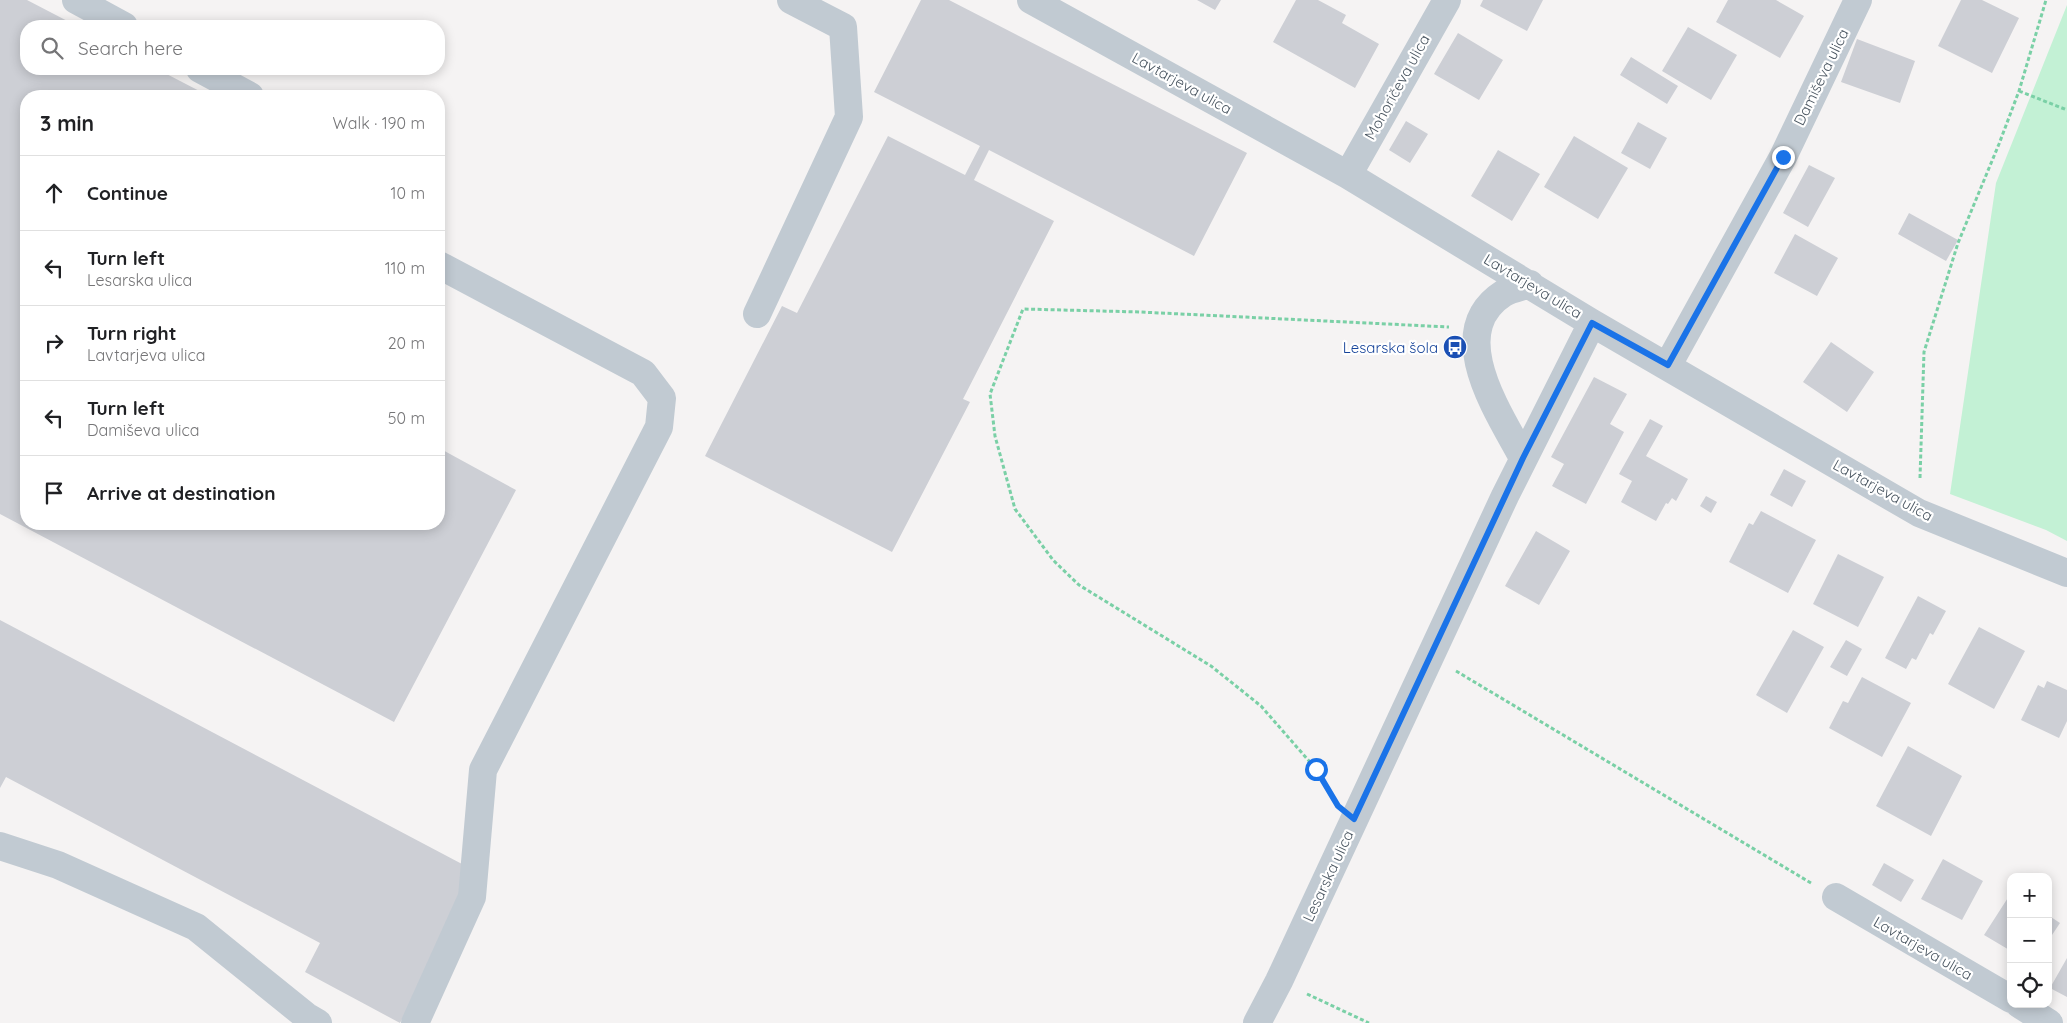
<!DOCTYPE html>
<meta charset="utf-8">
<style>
:root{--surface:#fff;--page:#f6f6f6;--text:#202124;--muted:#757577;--line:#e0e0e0}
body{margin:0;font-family:Quicksand,sans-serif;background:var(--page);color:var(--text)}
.controls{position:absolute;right:15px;bottom:15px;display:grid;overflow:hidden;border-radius:10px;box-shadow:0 2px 12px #0003}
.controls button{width:45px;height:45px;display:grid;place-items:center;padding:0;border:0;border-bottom:1px solid var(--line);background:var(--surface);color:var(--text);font:25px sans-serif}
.stop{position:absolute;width:15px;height:15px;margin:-11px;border:4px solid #1a73e8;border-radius:50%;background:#fff}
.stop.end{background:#1a73e8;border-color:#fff;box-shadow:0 1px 5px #0008}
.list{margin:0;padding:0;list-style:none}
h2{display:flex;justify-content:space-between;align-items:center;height:65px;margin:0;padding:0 20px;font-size:21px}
h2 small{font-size:16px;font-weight:400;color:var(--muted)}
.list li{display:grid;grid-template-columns:32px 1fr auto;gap:15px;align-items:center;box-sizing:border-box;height:75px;padding:0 20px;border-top:1px solid var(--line)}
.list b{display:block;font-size:19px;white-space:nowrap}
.list p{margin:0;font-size:16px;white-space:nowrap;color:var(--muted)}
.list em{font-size:16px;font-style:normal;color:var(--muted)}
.icon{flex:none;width:28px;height:28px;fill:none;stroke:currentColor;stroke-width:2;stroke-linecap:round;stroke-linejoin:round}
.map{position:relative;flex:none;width:2067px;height:1023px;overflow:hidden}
.search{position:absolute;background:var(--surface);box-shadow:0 2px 12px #0003;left:20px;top:20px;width:425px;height:55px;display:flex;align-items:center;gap:12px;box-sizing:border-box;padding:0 18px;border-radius:20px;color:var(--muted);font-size:19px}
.panel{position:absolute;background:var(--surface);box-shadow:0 2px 12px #0003;left:20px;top:90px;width:425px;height:440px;border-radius:20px}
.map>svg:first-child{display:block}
.green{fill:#c3f1d5}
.building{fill:#cdcfd5}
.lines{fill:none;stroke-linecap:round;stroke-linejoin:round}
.path{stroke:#7ad0a6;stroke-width:3;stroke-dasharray:4 2.5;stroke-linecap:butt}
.minor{stroke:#c1cad2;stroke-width:28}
.route{stroke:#1a73e8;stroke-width:6}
.labels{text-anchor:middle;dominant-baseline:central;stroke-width:4.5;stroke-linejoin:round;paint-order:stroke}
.street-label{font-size:15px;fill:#4a5661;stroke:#fff}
.transit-label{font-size:15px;fill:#164399;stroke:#fff;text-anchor:end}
</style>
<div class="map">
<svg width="2067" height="1023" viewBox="0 0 2067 1023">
<rect width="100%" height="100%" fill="#f5f3f3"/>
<!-- green -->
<path class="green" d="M2067,5V541L2046,530L1950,494L1996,183Z"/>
<!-- building -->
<path class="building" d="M0,0H27L77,26H26V69H157L209,96H26V524H439V448L516,490L394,722L0,514Z
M921,0H949L1247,153L1194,256L989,150L974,180L1054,221L963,399L970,402L892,552L705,456L782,306L797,313L888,136L965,175L980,146L874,92Z
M1197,0H1221L1215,10Z
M1296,0H1318L1346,15L1342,23L1379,44L1355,88L1273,42Z
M1483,0H1543L1527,31L1480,6Z
M1728,0H1776L1804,16L1780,58L1716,22Z
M1961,0H1982L2019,18L1992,73L1938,46Z
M1688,27L1737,55L1711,100L1662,71Z
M1458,33L1503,60L1479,100L1434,74Z
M1857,39L1915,61L1900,103L1841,82Z
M1631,57L1678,86L1667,104L1620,75Z
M1406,121L1428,134L1410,163L1389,150Z
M1638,122L1667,138L1650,169L1621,153Z
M1574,136L1628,168L1598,219L1544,187Z
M1498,150L1540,174L1512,221L1471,196Z
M1809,165L1835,178L1808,227L1783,213Z
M1909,213L1958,240L1946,261L1898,234Z
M1795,234L1838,258L1817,296L1774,273Z
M1831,342L1874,372L1847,412L1803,382Z
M1594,377L1627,394L1610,424L1624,432L1586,504L1552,486L1564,464L1551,457Z
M1650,419L1663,426L1646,456L1688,479L1676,501L1672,498L1668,504L1666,503L1656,521L1621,502L1632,481L1619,474Z
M1784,469L1806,481L1792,507L1770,495Z
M1706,496L1717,502L1711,513L1700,506Z
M1761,511L1816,540L1788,593L1729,562L1749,523L1753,525Z
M1536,531L1570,551L1539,605L1505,586Z
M1838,554L1884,577L1858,627L1813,604Z
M1918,596L1946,611L1933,635L1930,633L1916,660L1912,658L1906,669L1885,658Z
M0,620L479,873L400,1023L305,972L320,943L6,777L0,788Z
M1979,627L2025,651L1994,709L1948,684Z
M1793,630L1824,647L1787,713L1756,695Z
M1846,640L1862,649L1847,676L1830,667Z
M1862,677L1911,703L1882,757L1829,728L1843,701L1848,703Z
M2047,681L2067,690V721L2059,738L2021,720L2038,685L2044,688Z
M1908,746L1962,776L1931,836L1876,806Z
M1943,859L1983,881L1962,920L1921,899Z
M1884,863L1914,880L1901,902L1872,885Z
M2011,893V951L1984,935Z
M2048,915L2060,923L2048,941Z
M2067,958V997L2050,988Z"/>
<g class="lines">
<!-- path -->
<path class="path" d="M2019,91L2067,110
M1920,478L1924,352L1958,243L1999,144L2019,91L2046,0
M1456,671L1811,883
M1332,795L1316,769L1261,706L1211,666L1079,585L1053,560L1015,509L995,436L990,394L1023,309L1140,312L1449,327
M1307,994L1369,1023"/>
<!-- minor -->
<path class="minor" d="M76,0L124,26
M1031,0L1348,175L1592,323L1919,513L2067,573
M200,69L250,96
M1348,175L1447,0
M757,314L849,117L843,27L791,0
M1668,365L1783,157L1858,0
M1523,458C1499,413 1443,332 1504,293C1511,289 1522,287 1530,284
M0,846L58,865L196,927L306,1016L318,1023
M1836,897L2011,999
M2019,1004L2049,1023
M415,1023L472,897L483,770L659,427L662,398L643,373L439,265
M1257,1023L1279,981L1505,496L1592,323"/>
</g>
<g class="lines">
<!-- route -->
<path class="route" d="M1316,769L1338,806L1354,819L1523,458L1592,323L1668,365L1783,157"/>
</g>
<!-- icons -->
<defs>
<g id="bus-disc" transform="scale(1.25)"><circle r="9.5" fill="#1a4fb4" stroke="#fff"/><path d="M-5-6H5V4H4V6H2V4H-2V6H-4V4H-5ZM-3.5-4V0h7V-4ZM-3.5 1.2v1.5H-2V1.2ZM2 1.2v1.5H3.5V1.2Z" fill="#fff"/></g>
</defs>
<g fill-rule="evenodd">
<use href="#bus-disc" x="1455" y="347"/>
</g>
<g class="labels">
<!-- street labels -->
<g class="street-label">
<text transform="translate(1821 77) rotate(-64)">Damiševa ulica</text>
<text transform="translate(1182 83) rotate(29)">Lavtarjeva ulica</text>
<text transform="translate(1397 87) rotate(-61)">Mohoričeva ulica</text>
<text transform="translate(1533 286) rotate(31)">Lavtarjeva ulica</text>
<text transform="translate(1883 490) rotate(29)">Lavtarjeva ulica</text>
<text transform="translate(1328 876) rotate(-65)">Lesarska ulica</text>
<text transform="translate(1923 948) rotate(30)">Lavtarjeva ulica</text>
</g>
<!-- transit labels -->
<g class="transit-label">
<text x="1438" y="347">Lesarska šola</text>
</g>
</g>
</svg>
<div class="controls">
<button>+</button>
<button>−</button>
<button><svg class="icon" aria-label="locate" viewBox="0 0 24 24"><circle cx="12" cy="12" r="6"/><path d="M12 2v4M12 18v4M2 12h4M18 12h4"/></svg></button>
</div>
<div class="stop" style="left:1316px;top:769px"></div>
<div class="stop end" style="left:1783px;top:157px"></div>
<div class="search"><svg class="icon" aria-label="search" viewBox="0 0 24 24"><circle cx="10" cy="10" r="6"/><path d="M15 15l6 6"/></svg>Search here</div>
<section class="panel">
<h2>3 min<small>Walk · 190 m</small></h2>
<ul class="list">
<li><svg class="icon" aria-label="ahead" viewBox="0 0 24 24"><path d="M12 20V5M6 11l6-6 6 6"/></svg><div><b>Continue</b></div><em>10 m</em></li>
<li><svg class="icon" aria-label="left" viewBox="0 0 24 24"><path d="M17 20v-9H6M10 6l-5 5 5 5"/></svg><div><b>Turn left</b><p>Lesarska ulica</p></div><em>110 m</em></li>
<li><svg class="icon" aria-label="right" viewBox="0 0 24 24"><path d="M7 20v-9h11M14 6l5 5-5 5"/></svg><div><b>Turn right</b><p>Lavtarjeva ulica</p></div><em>20 m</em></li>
<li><svg class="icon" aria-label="left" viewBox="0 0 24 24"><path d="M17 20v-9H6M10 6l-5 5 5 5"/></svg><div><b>Turn left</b><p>Damiševa ulica</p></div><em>50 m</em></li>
<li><svg class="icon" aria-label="arrive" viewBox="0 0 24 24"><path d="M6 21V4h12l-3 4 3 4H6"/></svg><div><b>Arrive at destination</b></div></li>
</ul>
</section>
</div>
